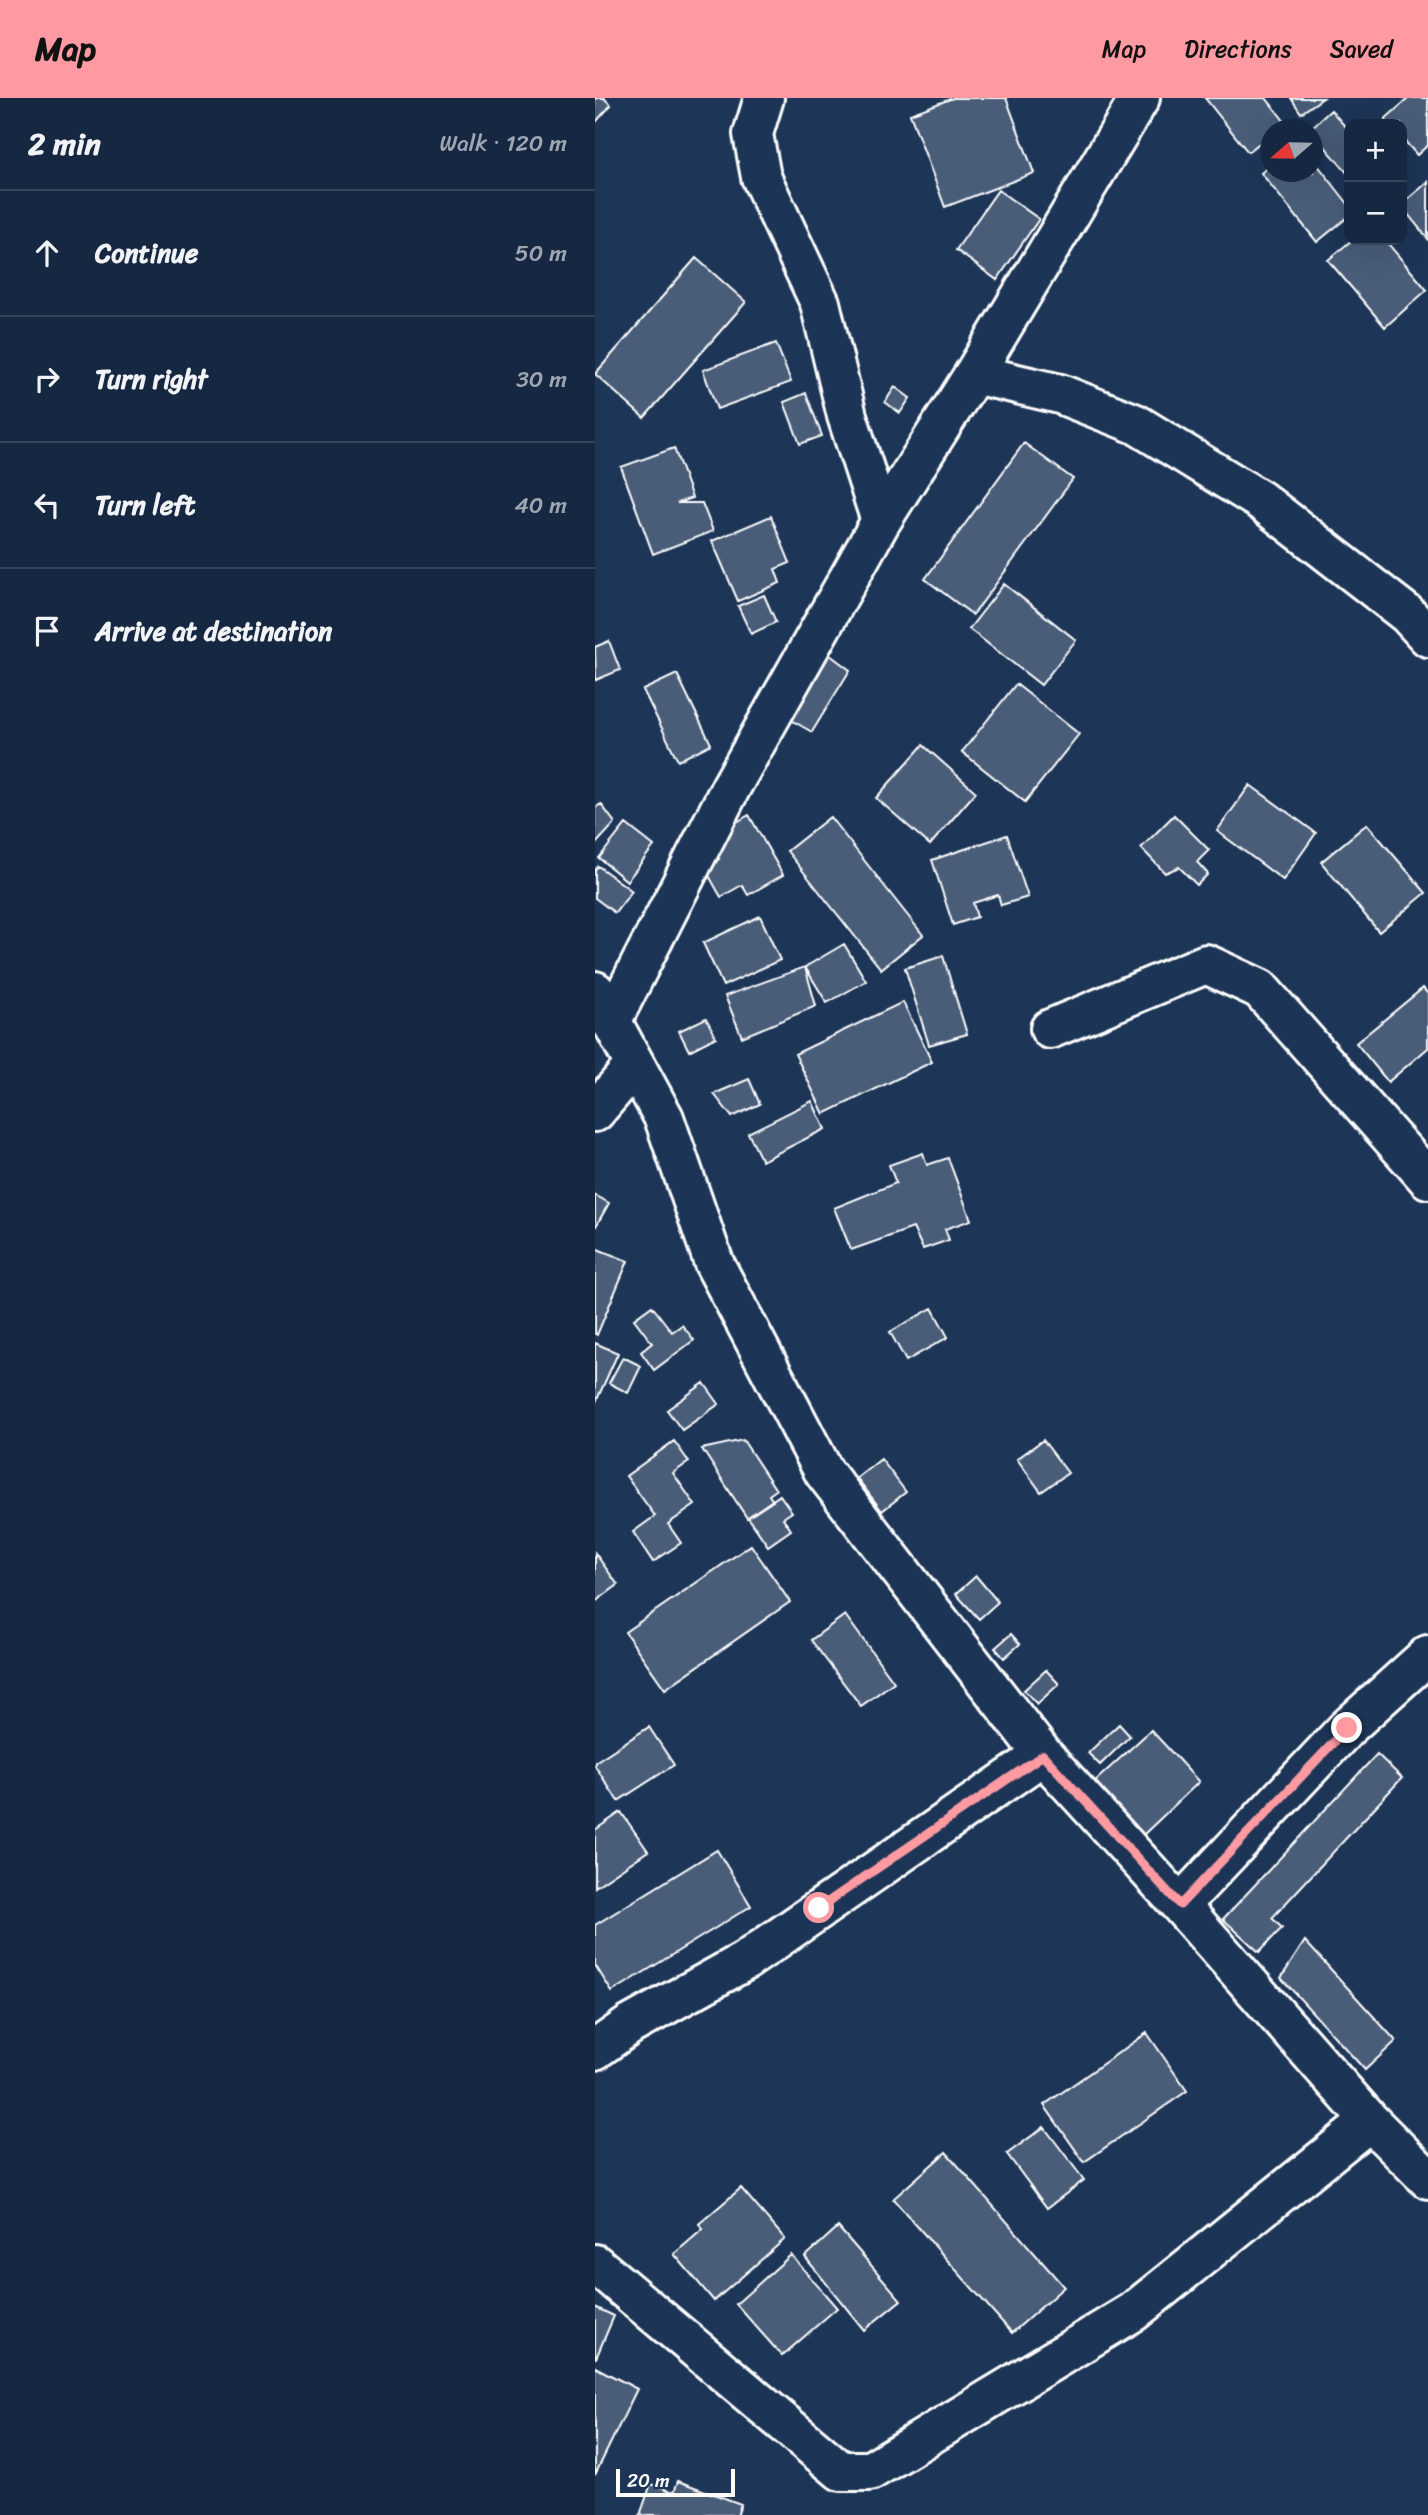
<!DOCTYPE html>
<meta charset="utf-8">
<style>
:root{--surface:#162841;--page:#23344c;--text:#f1f3f6;--muted:#9ea6b1;--line:#35445a;--accent:#ff9aa2}
body{margin:0;font-family:Sriracha,sans-serif;background:var(--page);color:var(--text)}
.controls{position:absolute;right:21px;top:21px;display:grid;overflow:hidden;border-radius:14px;box-shadow:0 7px 28px #0002}
.controls button{width:63px;height:63px;display:grid;place-items:center;padding:0;border:0;border-bottom:2px solid var(--line);background:var(--surface);color:var(--text);font:35px sans-serif}
.compass{position:absolute;left:665px;top:21px;width:63px;height:63px;border-radius:50%;background:var(--surface);box-shadow:0 7px 28px #0002;rotate:250deg}
.scale{position:absolute;left:21px;bottom:18px;width:119px;box-sizing:border-box;padding-left:7px;border:4px solid #fff;border-top:0;font-size:19px;line-height:24px;white-space:nowrap;color:#fff;-webkit-text-stroke:5px #1d3557;paint-order:stroke}
.stop{position:absolute;width:21px;height:21px;margin:-16px;border:5px solid #ff9aa2;border-radius:50%;background:#fff}
.stop.end{background:#ff9aa2;border-color:#fff;box-shadow:0 2px 7px #0008}
.list{margin:0;padding:0;list-style:none}
h2{display:flex;justify-content:space-between;align-items:center;height:91px;margin:0;padding:0 28px;font-size:30px}
h2 small{font-size:23px;font-weight:400;color:var(--muted)}
.list li{display:grid;grid-template-columns:46px 1fr auto;gap:21px;align-items:center;box-sizing:border-box;height:126px;padding:0 28px;border-top:2px solid var(--line)}
.list b{display:block;font-size:26px;white-space:nowrap}
.list em{font-size:23px;font-style:normal;color:var(--muted)}
.icon{flex:none;width:38px;height:38px;fill:none;stroke:currentColor;stroke-width:2;stroke-linecap:round;stroke-linejoin:round}
.map{position:relative;flex:none;width:833px;height:2417px;overflow:hidden}
header{display:flex;align-items:center;gap:42px;box-sizing:border-box;height:98px;padding:0 35px;background:var(--accent);color:#111}
header strong{font-size:33px}
nav{display:flex;gap:38px;margin-inline-start:auto;font-size:24px}
main{display:flex}
aside{flex:1;background:var(--surface)}
.map>svg:first-child{display:block}
.building{fill:#4a5d79;stroke:#fff;stroke-width:2}
.lines{fill:none;stroke-linecap:round;stroke-linejoin:round}
.minor-casing{stroke:#fff;stroke-width:44}
.minor{stroke:#1d3557;stroke-width:38}
.route{stroke:#ff9aa2;stroke-width:9}
</style>
<header>
<strong>Map</strong>
<nav><a>Map</a><a>Directions</a><a>Saved</a></nav>
</header>
<main>
<aside>
<h2>2 min<small>Walk · 120 m</small></h2>
<ul class="list">
<li><svg class="icon" aria-label="ahead" viewBox="0 0 24 24"><path d="M12 20V5M6 11l6-6 6 6"/></svg><div><b>Continue</b></div><em>50 m</em></li>
<li><svg class="icon" aria-label="right" viewBox="0 0 24 24"><path d="M7 20v-9h11M14 6l5 5-5 5"/></svg><div><b>Turn right</b></div><em>30 m</em></li>
<li><svg class="icon" aria-label="left" viewBox="0 0 24 24"><path d="M17 20v-9H6M10 6l-5 5 5 5"/></svg><div><b>Turn left</b></div><em>40 m</em></li>
<li><svg class="icon" aria-label="arrive" viewBox="0 0 24 24"><path d="M6 21V4h12l-3 4 3 4H6"/></svg><div><b>Arrive at destination</b></div></li>
</ul>
</aside>
<div class="map">
<svg width="833" height="2417" viewBox="0 0 833 2417">
<rect width="100%" height="100%" fill="#1d3557"/>
<filter id="ink" filterUnits="userSpaceOnUse"><feTurbulence type="fractalNoise" baseFrequency=".0143" numOctaves="2"/><feDisplacementMap in="SourceGraphic" scale="14" xChannelSelector="R" yChannelSelector="G"/><feConvolveMatrix kernelMatrix="1 2 1 2 8 2 1 2 1" color-interpolation-filters="sRGB"/></filter>
<g filter="url(#ink)">
<!-- building -->
<path class="building" d="M0,0H9L16,7L0,25Z
M358,0H411L439,75L350,109L315,16Z
M610,0H671L690,24L681,32H676V36L653,54Z
M696,0H728L706,15Z
M814,0H833V47L822,57L807,40V26H794L790,21Z
M736,12L754,33V77L715,31Z
M718,61L754,107V118L722,144L666,75L676,67V74H718Z
M833,84V141L807,109V106Z
M403,92L444,121L402,182L361,152Z
M757,142H790L832,192L790,229L733,162Z
M101,160L151,204L49,320L0,276Z
M181,245L196,284L122,311L108,272Z
M300,289L315,300L305,315L290,304Z
M211,295L227,338L205,346L189,304Z
M429,345L478,381L378,517L330,481Z
M79,350L97,400L82,405H107L118,433L58,456L26,369Z
M176,418L195,465L180,471L185,485L143,503L117,443Z
M409,486L481,542L446,587L374,531Z
M169,497L181,524L156,536L143,508Z
M14,543L25,572L1,582L0,549Z
M231,554L255,572L217,634L189,618Z
M82,576L116,646L83,663L48,592Z
M421,586L484,636L430,704L367,654Z
M328,647L381,694L335,747L281,700Z
M655,687L721,735L688,782L622,733Z
M6,706L20,725L0,747V710Z
M154,717L188,777L153,797L147,787L126,799L109,769L124,761L112,741Z
M579,717L614,752L602,764L613,776L602,787L584,769L570,775L546,750Z
M235,719L328,837L286,871L192,753Z
M31,726L59,748L32,783L4,760Z
M772,726L831,795L784,834L726,764Z
M412,737L433,799L406,807L403,797L378,805L382,819L358,827L337,762Z
M3,768L37,793L20,815L0,800V772Z
M165,818L185,862L128,888L108,845Z
M249,846L271,883L232,905L210,869Z
M348,858L372,936L334,947L310,870Z
M210,869L221,908L147,939L130,898Z
M828,890L833,896V950L793,984L761,945Z
M308,904L337,964L229,1016L200,956Z
M111,920L121,939L94,953L84,933Z
M154,981L165,1006L137,1019L119,996Z
M217,1003L230,1031L167,1063L153,1035Z
M328,1055L332,1067L353,1060L376,1122L350,1131L354,1142L328,1151L318,1130L256,1152L239,1110L301,1085L294,1067Z
M0,1097L14,1105L1,1128L0,1127Z
M0,1150L33,1163L2,1237L0,1236Z
M57,1208L77,1234L87,1227L99,1242L59,1272L46,1254L57,1245L39,1221Z
M337,1210L353,1239L311,1263L295,1234Z
M0,1245L23,1255L0,1306Z
M28,1259L46,1268L33,1295L14,1285Z
M109,1285L124,1306L87,1332L72,1312Z
M148,1342L181,1392L174,1397L178,1403L152,1420L107,1351Z
M448,1342L473,1375L446,1394L422,1361Z
M79,1343L94,1364L78,1375L100,1407L73,1426L86,1445L58,1464L38,1434L60,1418L31,1378Z
M286,1361L311,1394L287,1413L262,1380Z
M185,1397L197,1414L188,1420L196,1432L173,1448L153,1419Z
M156,1447L195,1504L70,1591L30,1534Z
M0,1455L23,1487L0,1504Z
M381,1478L403,1504L384,1521L361,1496Z
M250,1517L299,1584L266,1608L216,1542Z
M416,1536L425,1546L409,1560L400,1550Z
M451,1572L464,1586L442,1606L429,1592Z
M524,1626L535,1638L505,1667L493,1655Z
M54,1629L79,1667L23,1703L0,1668V1664Z
M556,1632L604,1684L548,1737L498,1685Z
M782,1656L807,1680L677,1820L687,1830L664,1854L628,1821Z
M26,1714L53,1753L0,1789V1732Z
M122,1752L156,1808L17,1894L0,1867V1827Z
M710,1843L801,1943L770,1972L686,1880Z
M552,1935L592,1993L489,2064L449,2007Z
M449,2029L489,2082L452,2110L412,2056Z
M351,2054L469,2189L417,2235L298,2101Z
M146,2090L190,2141L119,2203L79,2156L108,2131L104,2126Z
M243,2129L306,2202L269,2232L210,2159Z
M196,2157L242,2210L187,2258L141,2206Z
M0,2209L19,2218L1,2260H0Z
M0,2269L42,2291L0,2377Z
M83,2383L146,2406L142,2417H45L56,2386L79,2394Z"/>
<g class="lines">
<!-- minor casing -->
<g class="minor-casing">
<path id="minor" d="M169,0L158,36L166,79L225,205L252,318L286,423
M379,276L465,296L541,326L665,402L812,516L833,539
M0,893L69,1020L119,1165L229,1374L448,1657L585,1807L775,2023L833,2081
M16,924L136,689L286,423L379,276L545,0
M455,931L611,866L665,891L833,1081
M0,1014L40,967
M585,1807L752,1630L833,1557
M0,1952L35,1927L150,1863L448,1657
M0,2166L246,2373H275L538,2214L775,2023"/>
</g>
<!-- minor -->
<use href="#minor" class="minor"/>
</g>
</g>
<g class="lines" filter="url(#ink)">
<!-- route -->
<path class="route" d="M224,1810L448,1657L585,1807L752,1630"/>
</g>
</svg>
<div class="controls">
<button>+</button>
<button>−</button>
</div>
<svg class="compass" viewBox="-18 -18 36 36"><path d="M0-13l5 13h-10z" fill="#e53935"/><path d="M0 13l5-13h-10z" fill="#9ea6b1"/></svg>
<div class="scale">20 m</div>
<div class="stop" style="left:224px;top:1810px"></div>
<div class="stop end" style="left:752px;top:1630px"></div>
</div>
</main>
